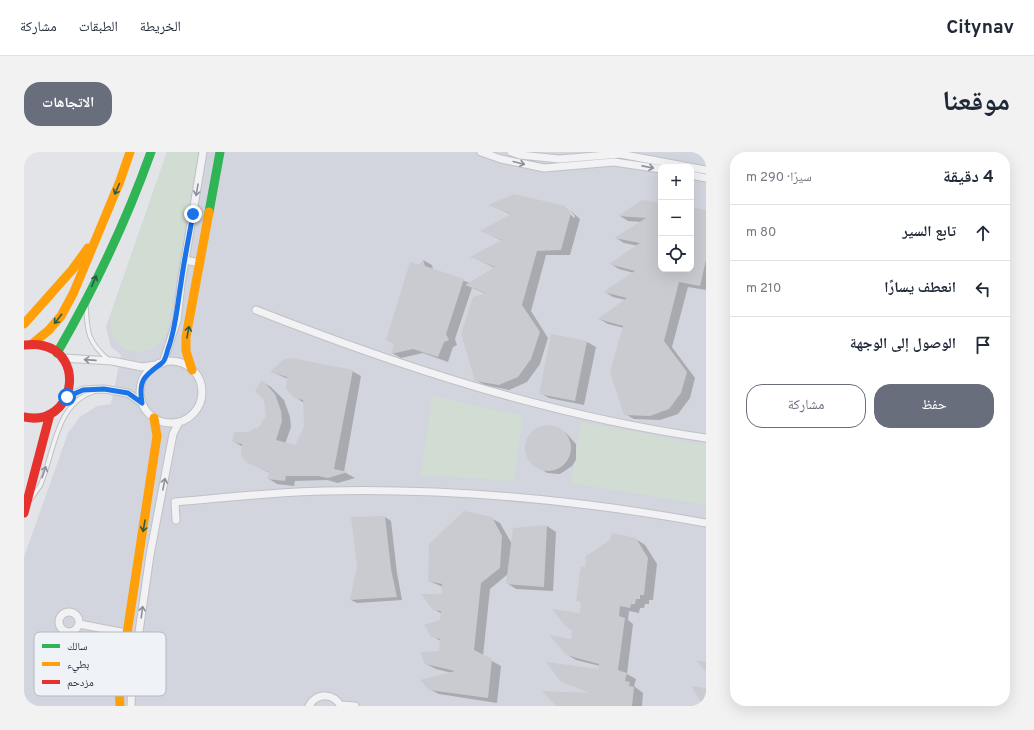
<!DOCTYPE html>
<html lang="ar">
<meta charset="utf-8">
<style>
:root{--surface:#fff;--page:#f2f2f3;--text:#1f2937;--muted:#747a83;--line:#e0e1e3;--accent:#686e7c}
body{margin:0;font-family:Overpass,"Noto Naskh Arabic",sans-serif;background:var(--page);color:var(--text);direction:rtl}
.controls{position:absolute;right:12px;top:12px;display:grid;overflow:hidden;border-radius:8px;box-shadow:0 4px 16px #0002}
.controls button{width:36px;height:36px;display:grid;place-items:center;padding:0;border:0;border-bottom:1px solid var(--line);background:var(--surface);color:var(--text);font:20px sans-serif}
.stop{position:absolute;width:12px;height:12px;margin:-9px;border:3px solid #1a73e8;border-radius:50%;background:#fff}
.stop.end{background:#1a73e8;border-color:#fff;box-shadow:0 1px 4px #0008}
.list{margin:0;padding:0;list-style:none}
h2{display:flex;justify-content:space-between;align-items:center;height:52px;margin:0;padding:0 16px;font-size:17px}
h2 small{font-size:13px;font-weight:400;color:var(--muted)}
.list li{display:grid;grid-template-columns:26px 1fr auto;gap:12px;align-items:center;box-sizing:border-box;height:56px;padding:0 16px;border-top:1px solid var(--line)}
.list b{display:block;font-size:15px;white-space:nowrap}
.list em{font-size:13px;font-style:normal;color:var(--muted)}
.actions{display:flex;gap:8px;padding:12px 16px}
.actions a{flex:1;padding:9px 0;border:1px solid var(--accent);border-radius:16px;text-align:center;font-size:14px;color:var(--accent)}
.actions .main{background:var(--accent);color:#fff}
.icon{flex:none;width:22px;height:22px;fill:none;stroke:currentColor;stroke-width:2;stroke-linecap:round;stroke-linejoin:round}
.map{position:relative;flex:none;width:682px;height:554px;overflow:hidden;direction:ltr;border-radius:16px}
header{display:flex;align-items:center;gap:24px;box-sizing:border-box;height:56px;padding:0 20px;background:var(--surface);border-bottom:1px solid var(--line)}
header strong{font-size:19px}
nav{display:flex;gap:22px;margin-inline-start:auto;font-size:14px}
.intro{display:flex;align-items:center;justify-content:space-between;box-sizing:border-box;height:96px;padding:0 24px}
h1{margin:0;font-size:28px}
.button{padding:10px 18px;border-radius:16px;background:var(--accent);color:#fff;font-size:14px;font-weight:700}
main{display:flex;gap:24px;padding:0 24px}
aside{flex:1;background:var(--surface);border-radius:16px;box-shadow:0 4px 16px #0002}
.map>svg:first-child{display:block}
.built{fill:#d2d5dd;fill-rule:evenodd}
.green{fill:#d1dcd2}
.shadow{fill:#0003}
.building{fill:#c9cbd0}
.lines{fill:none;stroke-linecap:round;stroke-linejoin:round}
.lane-casing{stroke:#bfc1c5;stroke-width:5.5}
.street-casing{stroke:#bfc1c5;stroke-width:9}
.lane{stroke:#f2f2f4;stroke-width:3.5}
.street{stroke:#f2f2f4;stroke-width:7}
.fast{stroke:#30b455;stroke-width:9}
.slow{stroke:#ff9f0a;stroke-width:9}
.jam{stroke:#e5322d;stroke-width:9}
.oneway{stroke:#8c909c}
.oneway2{stroke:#2a5d49}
.route{stroke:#1a73e8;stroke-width:5}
.key{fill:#eff2f7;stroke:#b3b7c1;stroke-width:1}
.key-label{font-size:11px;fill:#262e43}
</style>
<header>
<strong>Citynav</strong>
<nav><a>الخريطة</a><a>الطبقات</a><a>مشاركة</a></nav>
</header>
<div class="intro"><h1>موقعنا</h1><a class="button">الاتجاهات</a></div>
<main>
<aside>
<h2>4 دقيقة<small>سيرًا · 290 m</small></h2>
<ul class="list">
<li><svg class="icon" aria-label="ahead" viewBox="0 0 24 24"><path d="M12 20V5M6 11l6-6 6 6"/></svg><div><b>تابع السير</b></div><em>80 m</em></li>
<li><svg class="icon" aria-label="left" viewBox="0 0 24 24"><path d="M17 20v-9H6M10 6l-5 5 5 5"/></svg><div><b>انعطف يسارًا</b></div><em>210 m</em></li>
<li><svg class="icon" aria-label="arrive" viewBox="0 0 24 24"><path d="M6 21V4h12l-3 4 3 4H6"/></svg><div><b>الوصول إلى الوجهة</b></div></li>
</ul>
<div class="actions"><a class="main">حفظ</a><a>مشاركة</a></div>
</aside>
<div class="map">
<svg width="682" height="554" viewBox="0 0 682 554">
<rect width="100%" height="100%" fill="#e2e4e7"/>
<!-- built -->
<path class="built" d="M143,0H682V554H0V405L44,281L56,265L73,254L87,252L97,203L87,195L82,175ZM637,15H667V117H637Z"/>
<!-- green -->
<path class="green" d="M143,0H174L143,182C139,186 134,193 129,196C115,203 98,200 90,186C87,180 88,174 85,168Z
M408,244L499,264L490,329L397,323Z
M557,270L682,293V353L547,331Z"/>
<!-- shadow -->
<path class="shadow" d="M637,52V117H667V56L682,59V138L664,135L648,195L671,226L666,246L654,262L636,268L610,267L601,262L600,176L584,172L575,167L602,148L589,145L581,140L610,121L595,117L587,112L614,94L600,91L592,86L618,70L604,69L596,64Z
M466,53L540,55L550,66L551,64L546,58L556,67L546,103H522L507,159L524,186L516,212L503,230L485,238L461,233L451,228L463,142L448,136L431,187L433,193L429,195L424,210L399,201L377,206L368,201L371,192L363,188L399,108L408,113L409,118L446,131L471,116L448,105L479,89L458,79L488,63Z
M528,183L563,190L572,195L560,253L525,246L516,241Z
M328,219L337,224L320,320L331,326L314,331L303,328L271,329L270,334L253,332L245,327L246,321L224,310L219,295L209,289L236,276L243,264L238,230L247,235L260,248L266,265L267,275L261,292L271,294L281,275L280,251L271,245L264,227L248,220Z
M520,275L535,277L542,281L552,292V308L548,314L536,322L523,321L506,309L503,303L504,289L507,282Z
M361,365L367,369L373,421L378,448L333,451L327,448Z
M467,366L476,371L488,392L523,374L532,380L529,439L492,437L483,431L484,422L466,437L459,504L477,514L473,551L415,542L405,537L428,521L412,517L402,512L416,500L417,489L408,484L417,469L418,462L410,457L419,443V435L405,429Z
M612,387L621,393L633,412L629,448H625V452H621L620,456H616L615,461L605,459L604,468L609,472L603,522L612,527L610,534L619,541L618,554H534L566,541L538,529L575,518L576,514L552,508L542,502L548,488L549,478L542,474L557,462L558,451L553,448L562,416Z"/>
<!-- building -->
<path class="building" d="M490,42L541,54L547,61L537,98L513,99L498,153L516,180L507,207L494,225L475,233L451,229L437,182L449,145L462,141L441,133L471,115L446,105L478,88L456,79L487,62L464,53Z
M618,48L637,51V117H667V55L682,58V108L676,134L655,130L640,189L663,220L657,241L645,257L626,264L600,263L586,220L599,174L574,167L603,146L579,140L611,119L585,112L616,91L590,86L622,66L594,64Z
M399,107L401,114L440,127L422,182L425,188L420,190L414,205L389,197L367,202L370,191L362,188L386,110L397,113Z
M527,182L563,189L551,249L515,242Z
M267,206L329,218L310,317L324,320L304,326L294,324H262L261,329L243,327L245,320L223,311L217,304L218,292L208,290L210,280H224L235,275L242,264L240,248L231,239L238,228L251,242L257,259L258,269L252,288L271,293L280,275L279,248L270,246L262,237L263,225L246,220L259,208Z
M501 296a23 23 0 1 1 46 0a23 23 0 1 1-46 0Z
M440,359L468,365L478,384L476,416L457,431L450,498L468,507L464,546L405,538L396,528L431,519L401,512L396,500L415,499L416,487L407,485L400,473L416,468L417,459L409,458L397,442H418V432L404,429L405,392Z
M361,364L367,417L373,445L326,448L333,415L327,365Z
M523,373L520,435L482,432L489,376Z
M588,381L612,386L624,406L620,443H616V447H612L611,452H607L606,456L596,454L595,464L601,466L594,518L603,521L601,529L606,530L605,534L610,535L608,554H532L518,539L566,541L537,530L522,510L574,517L575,512L542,503L525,483L547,487L548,477L542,475L528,457L556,461L557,450L552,449L557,414L561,415L562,404L586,388Z
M672,508L682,510V520Z
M667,534L682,536V554H680Z"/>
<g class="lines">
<!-- lane casing -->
<g class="lane-casing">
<path id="lane" d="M62,154C63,180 64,191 85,208
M7,347C10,342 13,338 16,334C30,303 31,252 69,240"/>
</g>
<!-- street casing -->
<g class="street-casing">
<path id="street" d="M457,0L477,7L520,16L590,10L637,17
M487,0L496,3L535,7L596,2L682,18
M667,23L682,26
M161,108L176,111
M232,158C377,215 527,264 682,286
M39,206L88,209L118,215L132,213
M116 240a31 31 0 1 1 62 0a31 31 0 1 1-62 0Z
M139,211L153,168L157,132L179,0
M43,245L59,238L80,237L104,241L118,251
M152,368L151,350C200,346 250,340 299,339C427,336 556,348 682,371
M35 470a10 10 0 1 1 20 0a10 10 0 1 1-20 0Z
M55,472L102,481
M317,553L331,554
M107,554L108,529L126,403L149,282L154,272
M285,554C293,540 309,541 317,554"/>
</g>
<!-- lane -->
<use href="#lane" class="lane"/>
<!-- street -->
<use href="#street" class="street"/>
<!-- fast -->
<path class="fast" d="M185,60L196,0
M33,201C70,137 102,70 127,0"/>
<!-- slow -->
<path class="slow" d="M0,172L48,118L64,96
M8,192L25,178L37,164L49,142L96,29L106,0
M168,218L162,199V185L185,60
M96,554L95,534L133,284L130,266"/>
<!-- jam -->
<path class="jam" d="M0,193C5,193 11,192 16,193C63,200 51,276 0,265
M0,361L26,262"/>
</g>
<!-- one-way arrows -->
<defs><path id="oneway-shaft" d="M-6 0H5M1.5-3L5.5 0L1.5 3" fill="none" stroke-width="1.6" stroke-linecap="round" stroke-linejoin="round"/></defs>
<g class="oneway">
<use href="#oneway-shaft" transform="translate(495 11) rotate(14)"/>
<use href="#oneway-shaft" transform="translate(624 15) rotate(11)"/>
<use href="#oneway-shaft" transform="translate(173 38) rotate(100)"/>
<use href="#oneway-shaft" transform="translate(66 208) rotate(-176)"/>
<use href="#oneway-shaft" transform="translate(20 320) rotate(-71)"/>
<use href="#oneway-shaft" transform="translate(140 332) rotate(-79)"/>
<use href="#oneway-shaft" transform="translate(118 460) rotate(-82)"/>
</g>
<g class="oneway2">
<use href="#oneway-shaft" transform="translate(93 37) rotate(114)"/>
<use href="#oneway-shaft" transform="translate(70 129) rotate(-67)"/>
<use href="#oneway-shaft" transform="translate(34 167) rotate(128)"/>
<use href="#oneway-shaft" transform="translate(164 180) rotate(-80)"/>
<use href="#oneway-shaft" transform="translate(120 374) rotate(100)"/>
</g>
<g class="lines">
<!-- route -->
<path class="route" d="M43,245L59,238L80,237L104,241L118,251C114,227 121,224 138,211C141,209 143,201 144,197C152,176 153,154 157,131C160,108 165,85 169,62"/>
</g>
<!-- legend -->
<rect x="10" y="480" width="132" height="64" rx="6" class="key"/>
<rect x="18" y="492" width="18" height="4" fill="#30b455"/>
<rect x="18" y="510" width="18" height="4" fill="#ff9f0a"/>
<rect x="18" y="528" width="18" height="4" fill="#e5322d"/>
<g class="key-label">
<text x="43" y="498">سالك</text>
<text x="43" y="516">بطيء</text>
<text x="43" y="534">مزدحم</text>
</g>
</svg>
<div class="controls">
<button>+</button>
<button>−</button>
<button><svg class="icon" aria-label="locate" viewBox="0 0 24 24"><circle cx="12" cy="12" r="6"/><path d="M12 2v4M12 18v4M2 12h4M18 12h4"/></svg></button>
</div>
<div class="stop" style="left:43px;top:245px"></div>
<div class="stop end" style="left:169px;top:62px"></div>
</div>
</main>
